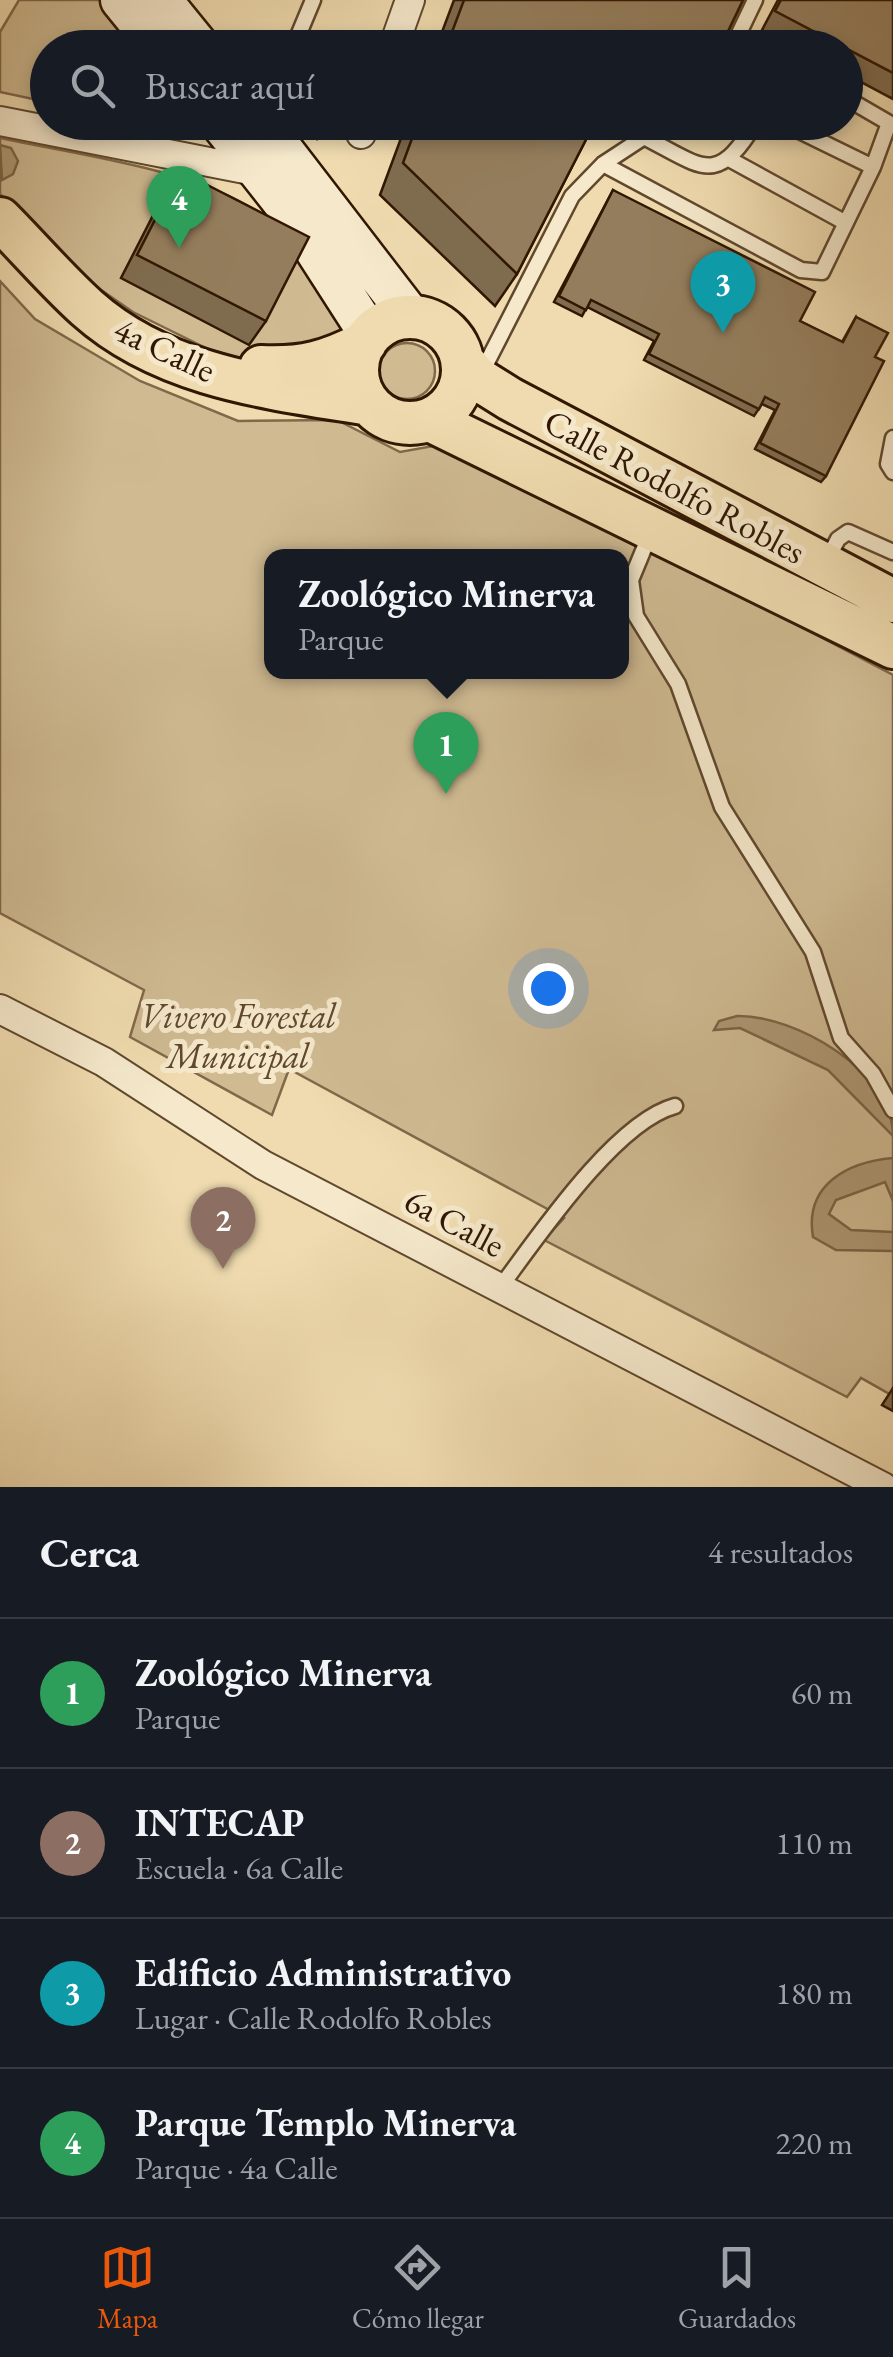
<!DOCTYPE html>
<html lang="es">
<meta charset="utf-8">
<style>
:root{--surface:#171b24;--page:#242831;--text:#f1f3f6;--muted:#9ea1a6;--line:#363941;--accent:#ea580c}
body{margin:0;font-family:"EB Garamond",serif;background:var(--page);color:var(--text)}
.you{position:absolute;left:548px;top:988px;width:35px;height:35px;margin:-25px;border:8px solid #fff;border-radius:50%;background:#1a73e8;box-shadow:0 0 0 15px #1a73e833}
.badge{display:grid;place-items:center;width:65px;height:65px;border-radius:50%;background:var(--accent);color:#fff;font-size:32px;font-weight:700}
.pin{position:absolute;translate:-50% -82px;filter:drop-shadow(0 2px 5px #0008)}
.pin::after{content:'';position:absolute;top:52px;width:35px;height:30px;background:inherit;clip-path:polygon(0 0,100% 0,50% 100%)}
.popup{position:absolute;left:264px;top:549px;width:365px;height:130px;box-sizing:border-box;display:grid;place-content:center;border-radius:20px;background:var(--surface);filter:drop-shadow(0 2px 8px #0005);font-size:32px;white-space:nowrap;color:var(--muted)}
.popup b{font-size:38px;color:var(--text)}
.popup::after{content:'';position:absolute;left:50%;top:100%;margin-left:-20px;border:20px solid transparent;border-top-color:var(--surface)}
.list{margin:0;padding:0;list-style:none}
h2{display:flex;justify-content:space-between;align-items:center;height:130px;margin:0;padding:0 40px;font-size:42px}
h2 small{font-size:32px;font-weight:400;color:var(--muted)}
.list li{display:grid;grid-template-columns:65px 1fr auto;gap:30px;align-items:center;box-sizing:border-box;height:150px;padding:0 40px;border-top:2px solid var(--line)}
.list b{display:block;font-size:38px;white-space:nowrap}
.list p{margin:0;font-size:32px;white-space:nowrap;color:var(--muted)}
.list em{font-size:32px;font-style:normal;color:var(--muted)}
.icon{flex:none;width:55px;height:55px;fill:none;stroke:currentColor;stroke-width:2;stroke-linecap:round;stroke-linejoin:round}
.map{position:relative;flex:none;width:893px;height:1487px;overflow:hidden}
.search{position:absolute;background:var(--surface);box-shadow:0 5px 15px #0003;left:30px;right:30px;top:30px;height:110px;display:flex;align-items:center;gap:25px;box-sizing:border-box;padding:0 35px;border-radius:55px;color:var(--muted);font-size:38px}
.sheet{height:730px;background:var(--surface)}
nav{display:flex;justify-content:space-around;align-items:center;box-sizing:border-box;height:140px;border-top:2px solid var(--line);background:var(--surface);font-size:28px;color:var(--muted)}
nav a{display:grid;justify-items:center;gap:5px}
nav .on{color:var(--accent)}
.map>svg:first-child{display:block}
.green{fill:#cfba92;stroke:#80684a;stroke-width:2.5;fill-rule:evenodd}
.water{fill:#ae9874;stroke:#7c6446;stroke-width:2.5}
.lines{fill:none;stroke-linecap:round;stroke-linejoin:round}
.service-casing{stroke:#60482d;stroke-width:19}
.minor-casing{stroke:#60482d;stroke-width:32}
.secondary-casing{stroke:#311702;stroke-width:45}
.primary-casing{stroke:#311702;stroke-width:48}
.service{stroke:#f5e8cb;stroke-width:14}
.minor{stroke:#f5e8cb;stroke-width:28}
.secondary{stroke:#f5e8cb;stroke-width:40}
.primary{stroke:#efdbaf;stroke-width:42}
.wall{fill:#7f6c4f;stroke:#311702;stroke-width:2.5}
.shaded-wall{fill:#685840;stroke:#311702;stroke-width:2.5}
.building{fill:#947d5c;stroke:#311702;stroke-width:2.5}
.labels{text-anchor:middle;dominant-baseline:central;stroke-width:10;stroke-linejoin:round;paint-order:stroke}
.street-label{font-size:35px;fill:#311702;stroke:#f5e8cb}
.park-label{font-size:35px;font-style:italic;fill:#60482d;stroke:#f5e8cb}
</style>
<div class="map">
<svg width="893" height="1487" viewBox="0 0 893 1487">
<rect width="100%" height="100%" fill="#efdbaf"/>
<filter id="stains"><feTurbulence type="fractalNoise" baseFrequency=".002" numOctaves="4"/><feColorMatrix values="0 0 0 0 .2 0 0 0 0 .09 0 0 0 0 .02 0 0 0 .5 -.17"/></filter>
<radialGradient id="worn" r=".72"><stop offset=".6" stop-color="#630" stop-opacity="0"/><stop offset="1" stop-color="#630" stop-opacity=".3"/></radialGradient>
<!-- green -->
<path class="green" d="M19,0H105L145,47L48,48L47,102L0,92V32Z
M0,138C74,154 202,170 263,216C288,236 323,289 346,316L344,337L246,360L208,349L133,312L94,285L0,194Z
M0,281L35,319L140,381L238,421L337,420L400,452L450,443L893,675V1396L861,1378L847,1397L544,1240L564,1218L289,1069L272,1115L130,1037L144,990L0,913ZM271,556H621V672H271Z
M379 371a28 28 0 1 1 56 0a28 28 0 1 1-56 0Z"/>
<!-- water -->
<path class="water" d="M0,145L11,148L18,161L13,174L2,180Z
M737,1016C795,1015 893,1071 893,1136L828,1070L740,1028L714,1030L719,1021Z
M893,1158V1201L885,1182L836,1200L829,1214L851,1230L893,1232V1251L836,1250L813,1237C804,1185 847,1162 893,1158Z"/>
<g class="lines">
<!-- service casing -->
<g class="service-casing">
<path id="service" d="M293,48L313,0
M732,48L755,0
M846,98L889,123L873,167
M644,137C704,168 716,187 756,122
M731,160L846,223
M603,164L801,270L822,272L873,167L781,122
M481,374L572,196L603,164L667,122
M893,438L888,464L893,472
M650,534L631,580L636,616L678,684L722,807L813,952L841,1038L873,1074L893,1110
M826,562L838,539L848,532L893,552
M499,1289C537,1238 615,1122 675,1106"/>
</g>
<!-- minor casing -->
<g class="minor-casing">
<path id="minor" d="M393,48L410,0
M0,121L260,172
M361,134L365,122
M0,1009L104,1062L263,1165L883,1487"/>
</g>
<!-- secondary casing -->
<g class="secondary-casing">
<path id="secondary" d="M121,0L160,48
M161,0L200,48
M220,122L291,212L370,335
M261,122L411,317"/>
</g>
<!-- primary casing -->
<g class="primary-casing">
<path id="primary" d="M0,219C29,248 56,280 87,308C164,377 271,388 369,404
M357 370a53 53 0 1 1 106 0a53 53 0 1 1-106 0Z
M463,362L478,379L510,399L893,601
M261,367C303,369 328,362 365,343
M430,420L893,647"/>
</g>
<!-- service -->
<use href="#service" class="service"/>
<!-- minor -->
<use href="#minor" class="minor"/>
<!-- secondary -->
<use href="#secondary" class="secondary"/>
<!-- primary -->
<use href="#primary" class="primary"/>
</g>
<!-- wall -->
<path class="wall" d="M454,0H743L720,48H436Z
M778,0H893V99L846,74V48H795L762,30Z
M302,122H328L317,139Z
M407,122H595L517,274L495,306L380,195Z
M180,171L266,321L249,345L121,278L164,194Z
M613,190L800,321L842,342L856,317L875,357L826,476L821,482L755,449L775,410L762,404L754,416L644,360L654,341L587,307L582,316L554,302Z
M893,1388V1411L882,1405Z"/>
<!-- shaded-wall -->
<path class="shaded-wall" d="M638,39L662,48H632Z"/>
<!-- building -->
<path class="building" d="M464,0H743L720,48H662L638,39L634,48H446Z
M781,0H893V73L775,11Z
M321,41L336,48H318Z
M418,122H595L517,274L403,163Z
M180,171L309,237L266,321L137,255Z
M613,190L815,292L800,321L843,342L856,317L888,333L875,357L884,361L826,476L760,443L779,404L765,397L759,409L649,354L659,334L591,300L586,310L559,296Z"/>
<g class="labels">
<!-- street labels -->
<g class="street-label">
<text transform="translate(165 349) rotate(25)">4a Calle</text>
<text transform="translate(675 486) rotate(28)">Calle Rodolfo Robles</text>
<text transform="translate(455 1222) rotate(28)">6a Calle</text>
</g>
<!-- park labels -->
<g class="park-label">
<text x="238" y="1015">Vivero Forestal<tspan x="238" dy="40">Municipal</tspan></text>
</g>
</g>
<rect width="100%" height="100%" filter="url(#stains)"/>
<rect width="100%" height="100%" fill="url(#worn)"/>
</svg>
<div class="you"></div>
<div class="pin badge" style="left:446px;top:794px;background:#2e9e5b">1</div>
<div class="popup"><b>Zoológico Minerva</b>Parque</div>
<div class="pin badge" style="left:223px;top:1269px;background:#8d6e63">2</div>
<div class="pin badge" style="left:723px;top:333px;background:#0f9aa8">3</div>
<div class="pin badge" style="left:179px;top:248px;background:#2e9e5b">4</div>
<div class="search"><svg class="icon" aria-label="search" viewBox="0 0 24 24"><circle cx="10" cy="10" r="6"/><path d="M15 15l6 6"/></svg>Buscar aquí</div>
</div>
<section class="sheet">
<h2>Cerca<small>4 resultados</small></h2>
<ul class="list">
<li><span class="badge" style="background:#2e9e5b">1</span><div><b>Zoológico Minerva</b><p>Parque</p></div><em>60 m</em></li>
<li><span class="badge" style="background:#8d6e63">2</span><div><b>INTECAP</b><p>Escuela · 6a Calle</p></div><em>110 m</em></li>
<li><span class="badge" style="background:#0f9aa8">3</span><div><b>Edificio Administrativo</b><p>Lugar · Calle Rodolfo Robles</p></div><em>180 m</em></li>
<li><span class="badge" style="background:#2e9e5b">4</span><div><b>Parque Templo Minerva</b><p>Parque · 4a Calle</p></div><em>220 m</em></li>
</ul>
</section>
<nav>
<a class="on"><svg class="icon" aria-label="map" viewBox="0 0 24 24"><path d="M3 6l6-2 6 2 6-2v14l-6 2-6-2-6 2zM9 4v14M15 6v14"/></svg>Mapa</a>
<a><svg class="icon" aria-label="directions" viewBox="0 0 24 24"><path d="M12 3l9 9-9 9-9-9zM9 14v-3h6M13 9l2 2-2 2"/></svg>Cómo llegar</a>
<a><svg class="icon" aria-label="saved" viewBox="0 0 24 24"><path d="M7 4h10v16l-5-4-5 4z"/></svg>Guardados</a>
</nav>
